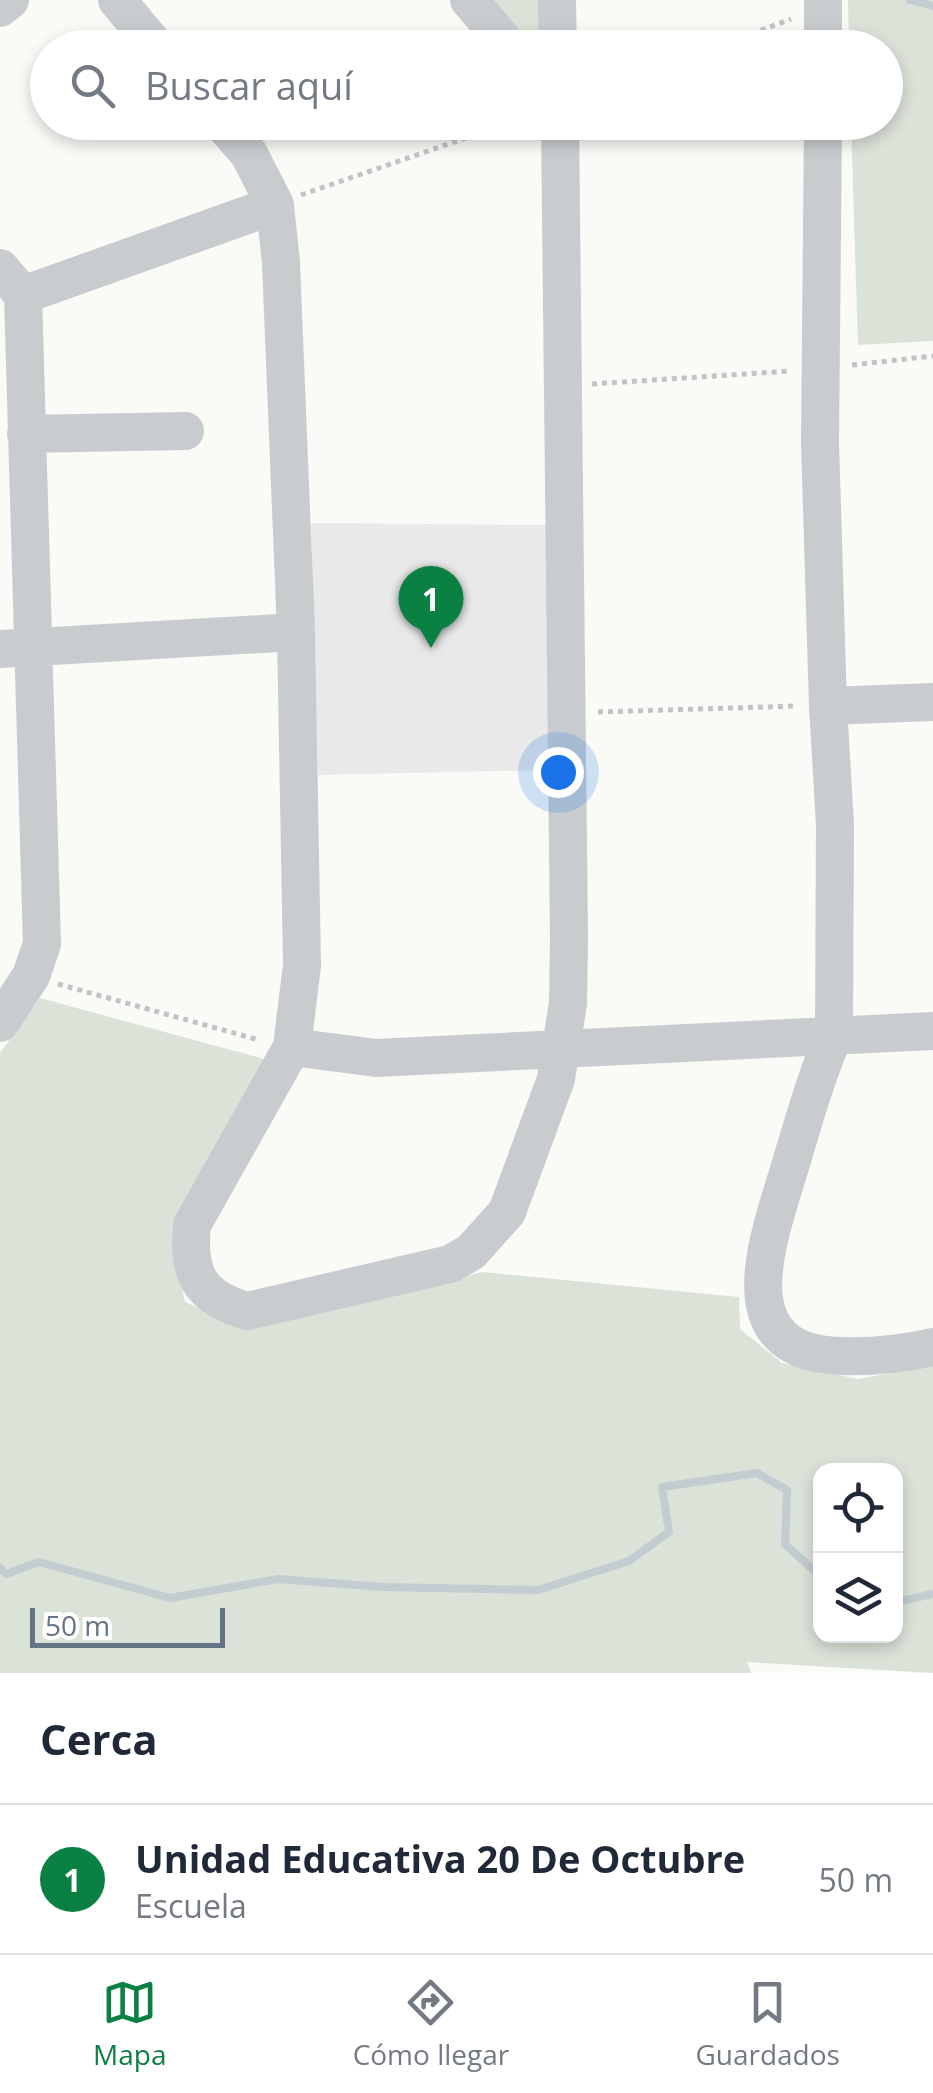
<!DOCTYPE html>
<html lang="es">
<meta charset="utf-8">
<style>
:root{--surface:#fff;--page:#f2f2f3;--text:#1f2937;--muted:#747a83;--line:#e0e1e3;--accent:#0b8043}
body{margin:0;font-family:"Open Sans",sans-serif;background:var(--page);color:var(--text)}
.controls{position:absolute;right:30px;bottom:30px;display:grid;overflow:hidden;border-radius:20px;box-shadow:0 5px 15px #0003}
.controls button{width:90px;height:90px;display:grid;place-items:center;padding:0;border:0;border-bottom:2px solid var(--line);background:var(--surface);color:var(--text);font:50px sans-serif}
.scale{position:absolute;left:30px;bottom:25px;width:195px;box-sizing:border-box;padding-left:10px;border:5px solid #637584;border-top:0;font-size:28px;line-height:35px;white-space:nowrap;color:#637584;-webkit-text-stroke:8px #fff;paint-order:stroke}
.you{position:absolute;left:558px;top:772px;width:35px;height:35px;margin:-25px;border:8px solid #fff;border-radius:50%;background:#1a73e8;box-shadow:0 0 0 15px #1a73e833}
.badge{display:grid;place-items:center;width:65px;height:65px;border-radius:50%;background:var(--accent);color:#fff;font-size:32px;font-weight:700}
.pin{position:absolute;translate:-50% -82px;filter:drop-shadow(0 2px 5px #0008)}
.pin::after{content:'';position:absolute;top:52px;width:35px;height:30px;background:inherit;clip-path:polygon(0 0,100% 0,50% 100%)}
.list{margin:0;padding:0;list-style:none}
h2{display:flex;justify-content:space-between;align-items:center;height:130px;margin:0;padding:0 40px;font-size:42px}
h2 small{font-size:32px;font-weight:400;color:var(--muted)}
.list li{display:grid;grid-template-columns:65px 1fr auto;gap:30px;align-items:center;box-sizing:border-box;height:150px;padding:0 40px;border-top:2px solid var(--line)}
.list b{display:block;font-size:38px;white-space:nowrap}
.list p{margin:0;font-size:32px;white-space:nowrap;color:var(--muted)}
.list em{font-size:32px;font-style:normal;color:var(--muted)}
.icon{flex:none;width:55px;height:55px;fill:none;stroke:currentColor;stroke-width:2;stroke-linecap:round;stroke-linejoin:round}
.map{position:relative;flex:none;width:933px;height:1673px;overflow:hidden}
.search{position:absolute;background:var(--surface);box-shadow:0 5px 15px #0003;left:30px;right:30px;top:30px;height:110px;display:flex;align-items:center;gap:25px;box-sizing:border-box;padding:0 35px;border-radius:55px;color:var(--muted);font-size:38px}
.sheet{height:280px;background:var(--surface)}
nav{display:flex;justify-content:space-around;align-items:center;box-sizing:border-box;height:140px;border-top:2px solid var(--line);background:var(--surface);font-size:28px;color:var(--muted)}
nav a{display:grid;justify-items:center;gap:5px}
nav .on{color:var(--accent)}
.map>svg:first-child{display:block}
.built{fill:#e8e9e8}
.green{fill:#dbe2d8;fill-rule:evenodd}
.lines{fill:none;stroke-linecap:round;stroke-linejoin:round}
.stream{stroke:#c2ccd1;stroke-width:8}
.path{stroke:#c1c4c6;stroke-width:5;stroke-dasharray:5 5;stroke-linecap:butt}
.minor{stroke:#c8cccf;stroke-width:38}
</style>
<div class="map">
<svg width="933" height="1673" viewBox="0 0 933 1673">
<rect width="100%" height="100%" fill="#fafaf7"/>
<!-- built -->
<path class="built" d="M311,523L548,525V770L318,775Z"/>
<!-- green -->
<path class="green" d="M484,0H540L541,47H525Z
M848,0H933V341L858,345L851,123L886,122V48L849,47Z
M40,998L264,1059L172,1241L185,1302L239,1326L483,1272L739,1297L740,1329L782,1363L858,1379L933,1365V1673L747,1662L751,1673H0V1053ZM820,1470H896V1636H820Z"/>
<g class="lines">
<!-- stream -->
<path class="stream" d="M910,0L933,6
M0,1568L6,1574L39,1562L170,1598L278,1579L383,1587L538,1590L629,1561L669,1532L662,1487L757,1473L787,1490L785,1544L820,1576
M896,1602L933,1594"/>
<!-- path -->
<path class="path" d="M714,48L791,19
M301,195L512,122
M852,365L933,356
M592,384L791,371
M598,712L797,706
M58,984L259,1040"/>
<!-- minor -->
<path class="minor" d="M117,0L157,48
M469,0L510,48
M557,0L558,48
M0,8L10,0
M823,48V0
M221,122L249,154L275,205L281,263L296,632L302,965L292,1047L192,1225C187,1274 199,1297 247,1311L450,1264L471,1252L507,1212L556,1079L568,1003L569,938L560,122
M823,122L820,442L828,706L835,825L834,1035C815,1079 802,1127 788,1173C766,1246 726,1353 842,1356C874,1357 902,1354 933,1347
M0,268L23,295L42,944L31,976L0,1023
M23,295L275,205
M26,434L185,431
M0,649L296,632
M828,706L933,702
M292,1047L376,1058L933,1031"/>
</g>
</svg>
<div class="controls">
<button><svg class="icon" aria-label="locate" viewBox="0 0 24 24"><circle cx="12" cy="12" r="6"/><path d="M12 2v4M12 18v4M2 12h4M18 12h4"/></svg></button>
<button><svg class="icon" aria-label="layers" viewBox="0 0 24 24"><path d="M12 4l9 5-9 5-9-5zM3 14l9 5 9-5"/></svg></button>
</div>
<div class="scale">50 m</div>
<div class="you"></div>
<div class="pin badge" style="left:431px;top:648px">1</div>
<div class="search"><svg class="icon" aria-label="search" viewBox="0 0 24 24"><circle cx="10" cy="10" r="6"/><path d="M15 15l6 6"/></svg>Buscar aquí</div>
</div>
<section class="sheet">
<h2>Cerca<small></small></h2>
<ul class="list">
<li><span class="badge">1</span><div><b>Unidad Educativa 20 De Octubre</b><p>Escuela</p></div><em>50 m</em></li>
</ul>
</section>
<nav>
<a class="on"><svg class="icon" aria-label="map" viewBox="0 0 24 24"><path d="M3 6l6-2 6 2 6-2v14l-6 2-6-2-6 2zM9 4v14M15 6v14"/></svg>Mapa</a>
<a><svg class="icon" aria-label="directions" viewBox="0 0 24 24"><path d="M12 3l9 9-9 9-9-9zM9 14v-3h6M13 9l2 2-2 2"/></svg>Cómo llegar</a>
<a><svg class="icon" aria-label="saved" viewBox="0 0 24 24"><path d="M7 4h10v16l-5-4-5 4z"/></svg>Guardados</a>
</nav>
